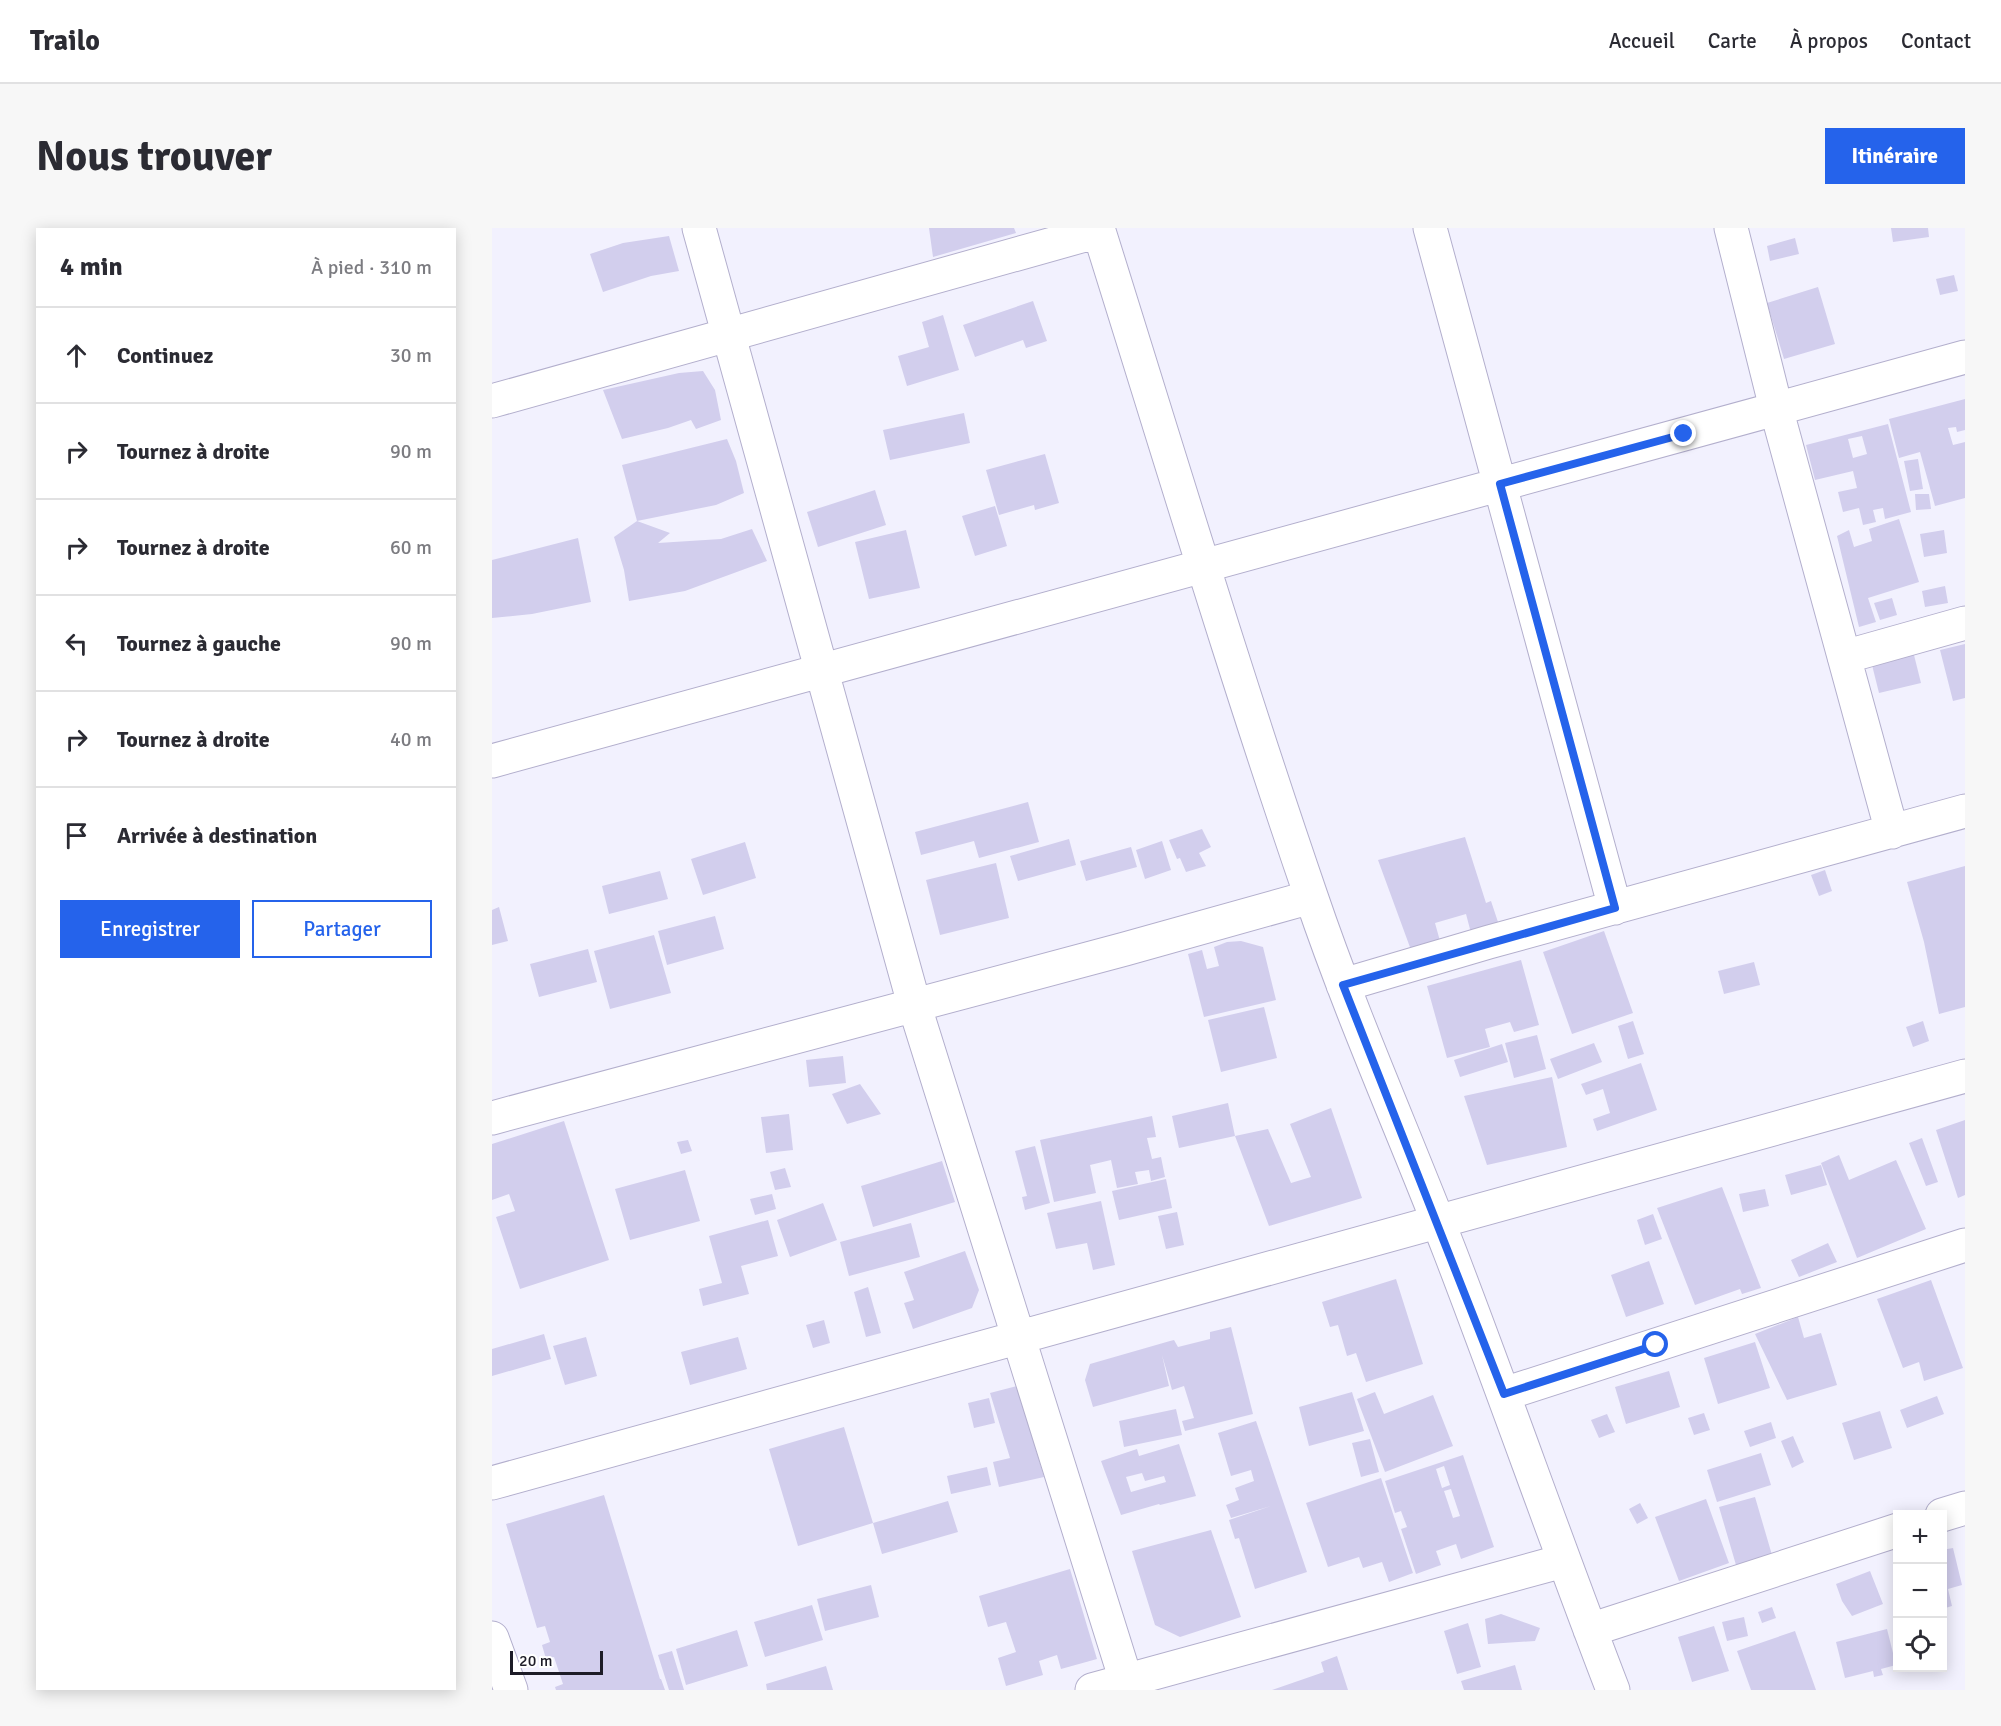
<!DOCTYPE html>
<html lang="fr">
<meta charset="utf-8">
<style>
:root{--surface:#fff;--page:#f7f7f7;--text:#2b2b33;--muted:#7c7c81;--line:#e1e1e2;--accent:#2563eb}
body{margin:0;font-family:Signika,sans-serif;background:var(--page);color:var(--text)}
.controls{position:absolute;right:18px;bottom:18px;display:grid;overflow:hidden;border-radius:0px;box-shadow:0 3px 15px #0003}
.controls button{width:54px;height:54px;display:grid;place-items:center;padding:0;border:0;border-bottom:2px solid var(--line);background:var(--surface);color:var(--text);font:30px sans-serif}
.scale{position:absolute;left:18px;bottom:15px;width:93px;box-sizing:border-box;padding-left:6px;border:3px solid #1d1c27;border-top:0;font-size:16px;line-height:21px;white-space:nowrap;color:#1d1c27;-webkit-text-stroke:4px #fff;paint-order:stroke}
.stop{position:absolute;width:18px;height:18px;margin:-14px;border:4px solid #2563eb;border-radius:50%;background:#fff}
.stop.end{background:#2563eb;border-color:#fff;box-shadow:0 2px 6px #0008}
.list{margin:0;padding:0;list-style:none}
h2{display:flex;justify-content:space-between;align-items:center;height:78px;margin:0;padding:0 24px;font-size:26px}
h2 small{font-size:20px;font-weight:400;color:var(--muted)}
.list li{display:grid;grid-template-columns:39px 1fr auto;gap:18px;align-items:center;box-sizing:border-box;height:96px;padding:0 24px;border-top:2px solid var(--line)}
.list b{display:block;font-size:22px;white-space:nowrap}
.list em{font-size:20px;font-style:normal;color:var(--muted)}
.actions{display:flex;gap:12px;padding:18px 24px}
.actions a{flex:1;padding:14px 0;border:2px solid var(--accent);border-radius:0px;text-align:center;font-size:21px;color:var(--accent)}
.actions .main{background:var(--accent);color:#fff}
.icon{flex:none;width:33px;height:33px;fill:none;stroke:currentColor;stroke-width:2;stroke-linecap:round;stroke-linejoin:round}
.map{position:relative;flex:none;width:1473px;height:1462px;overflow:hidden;border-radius:0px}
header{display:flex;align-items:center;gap:36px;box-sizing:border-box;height:84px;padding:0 30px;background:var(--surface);border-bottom:2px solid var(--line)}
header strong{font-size:28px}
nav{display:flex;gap:33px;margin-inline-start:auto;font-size:21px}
.intro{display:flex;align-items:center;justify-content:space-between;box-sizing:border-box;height:144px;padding:0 36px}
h1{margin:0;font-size:42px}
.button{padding:15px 27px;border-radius:0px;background:var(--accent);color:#fff;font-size:21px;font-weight:700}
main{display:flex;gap:36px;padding:0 36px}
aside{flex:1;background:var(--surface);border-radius:0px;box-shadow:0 3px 15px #0003}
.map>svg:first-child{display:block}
.building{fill:#d2ceed;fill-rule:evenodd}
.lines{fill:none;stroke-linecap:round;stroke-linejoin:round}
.street-casing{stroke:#b3afcd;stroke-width:35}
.street{stroke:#fff;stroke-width:33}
.route{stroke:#2563eb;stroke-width:8}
</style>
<header>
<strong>Trailo</strong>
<nav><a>Accueil</a><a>Carte</a><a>À propos</a><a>Contact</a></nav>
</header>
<div class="intro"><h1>Nous trouver</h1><a class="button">Itinéraire</a></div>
<main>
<aside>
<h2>4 min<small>À pied · 310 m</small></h2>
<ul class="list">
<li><svg class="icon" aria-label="ahead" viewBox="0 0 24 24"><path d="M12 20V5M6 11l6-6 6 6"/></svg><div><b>Continuez</b></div><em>30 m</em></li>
<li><svg class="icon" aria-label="right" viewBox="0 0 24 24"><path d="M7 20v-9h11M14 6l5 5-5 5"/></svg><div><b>Tournez à droite</b></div><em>90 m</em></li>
<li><svg class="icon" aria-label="right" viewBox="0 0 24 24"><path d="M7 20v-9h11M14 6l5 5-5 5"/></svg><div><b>Tournez à droite</b></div><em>60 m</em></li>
<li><svg class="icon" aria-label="left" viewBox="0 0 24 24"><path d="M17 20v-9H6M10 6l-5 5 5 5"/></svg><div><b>Tournez à gauche</b></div><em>90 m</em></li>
<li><svg class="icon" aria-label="right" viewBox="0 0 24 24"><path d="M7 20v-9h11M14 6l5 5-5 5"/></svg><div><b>Tournez à droite</b></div><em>40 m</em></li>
<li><svg class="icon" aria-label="arrive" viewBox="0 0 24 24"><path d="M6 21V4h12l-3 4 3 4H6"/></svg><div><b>Arrivée à destination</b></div></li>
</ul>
<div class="actions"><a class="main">Enregistrer</a><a>Partager</a></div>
</aside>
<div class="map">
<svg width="1473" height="1462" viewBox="0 0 1473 1462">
<rect width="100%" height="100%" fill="#f2f1fe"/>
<!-- building -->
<path class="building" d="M437,0H522L524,5L441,29Z
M1399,0H1436L1437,9L1401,14Z
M177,8L187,43L159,48L111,64L98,26L131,15Z
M1303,10L1307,26L1278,33L1275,18Z
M1462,47L1466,63L1448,67L1444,51Z
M1326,59L1343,116L1292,131L1275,75Z
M541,73L555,113L534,120L531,112L483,129L471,97Z
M451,87L467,142L415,158L406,128L437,119L430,94Z
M211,143L223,162L229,192L204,201L199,192L176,200L130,211L111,162L187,145Z
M1473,171V202L1465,204L1464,199L1456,200L1461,217L1473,214V270L1443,278L1428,224L1407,230L1397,191Z
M472,185L478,215L398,232L391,202Z
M1396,196L1419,284L1393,291L1391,280L1381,282L1384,294L1371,297L1367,280L1351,284L1346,264L1365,260L1361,243L1323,252L1314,217ZM1370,208L1375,226L1361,230L1356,211Z
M235,211L244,233L252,265L224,277L145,293L178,305L166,315L229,311L260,301L275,333L193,363L137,373L132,342L122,309L145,293L130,237Z
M553,226L567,275L543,282L542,277L507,287L494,242Z
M1426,231L1431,261L1418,263L1412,233Z
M383,262L394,297L326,319L315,284Z
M1423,266H1437L1439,281L1424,282Z
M503,278L515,318L483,328L470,288Z
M1407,291L1427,354L1376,370L1384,394L1367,399L1345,308L1357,302L1362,319L1380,313L1377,301Z
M414,302L428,360L377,371L363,314Z
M1452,302L1455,325L1432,329L1428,306Z
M86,310L99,374L40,386L0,390V332Z
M1453,358L1456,375L1433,379L1430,363Z
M1400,370L1405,387L1388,392L1382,375Z
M1473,416V470L1461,473L1448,422Z
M1421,423L1429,455L1387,465L1379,433Z
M536,574L547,614L487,630L482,613L429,627L423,604Z
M710,601L719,619L707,625L714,638L694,644L688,630L685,631L677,612Z
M973,609L994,675L999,673L1007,697L979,705L974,686L943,695L948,713L919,722L886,632Z
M577,611L584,637L526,653L518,628Z
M670,613L679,642L653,651L644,622Z
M253,614L264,650L211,667L199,631Z
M639,619L645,639L594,653L588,633Z
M504,635L517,690L448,707L434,652Z
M1473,638V779L1447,786L1432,714L1415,654Z
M1333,642L1340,663L1327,668L1319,647Z
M168,643L176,671L117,686L110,658Z
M7,679L16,713L0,717V682Z
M223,688L232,721L175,737L166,703Z
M1112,703L1141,785L1080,806L1051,724Z
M162,707L179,765L118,781L102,723Z
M749,713L771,719L784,772L712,789L696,726L710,722L715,741L727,738L722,719L735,714Z
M96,721L105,754L47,769L38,736Z
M1029,732L1047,797L1022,804L1018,794L993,801L998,819L955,830L935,758Z
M1262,734L1268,757L1232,766L1226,743Z
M772,779L785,830L729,844L716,792Z
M1141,793L1152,826L1136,831L1126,798Z
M1431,793L1437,813L1421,819L1414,799Z
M1045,807L1054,841L1022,850L1013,815Z
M1102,815L1110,834L1066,851L1058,831Z
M1010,816L1016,834L968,849L962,832Z
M351,828L354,855L317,859L314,832Z
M1149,835L1165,882L1105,903L1101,891L1118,885L1111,861L1094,867L1089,856Z
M1060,849L1075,919L995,937L972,868Z
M368,856L389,886L355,896L340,866Z
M736,875L743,908L776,901L799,955L819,949L798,896L839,880L870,970L777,998L743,908L687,920L680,888Z
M297,886L301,922L274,925L269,889Z
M660,888L664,909L655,910L660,931L669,929L673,949L659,953L657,942L643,944L646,956L625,960L619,932L598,937L604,965L562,974L548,912Z
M1473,892V967L1466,970L1444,902Z
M72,893L117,1032L28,1061L4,989L23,983L17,966L0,972V916Z
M1430,910L1446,954L1434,958L1417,915Z
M196,912L200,923L189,926L185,914Z
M543,918L558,975L533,982L530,969L535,968L523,923Z
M1347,927L1357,952L1404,932L1434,1001L1365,1030L1329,935Z
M450,933L463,974L381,999L369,958Z
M1329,937L1335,957L1299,967L1293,947Z
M293,940L299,959L283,962L278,944Z
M193,942L208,993L138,1012L123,961Z
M674,951L680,980L627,992L620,963Z
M1230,959L1269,1060L1250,1066L1248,1061L1203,1077L1165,980Z
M1273,961L1277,978L1251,984L1247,966Z
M280,966L284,981L263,987L258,971Z
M609,973L623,1037L601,1042L595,1015L564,1021L555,985Z
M331,975L345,1012L298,1029L285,992Z
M685,984L692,1017L674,1021L666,988Z
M1161,986L1170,1011L1153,1017L1145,992Z
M276,992L286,1028L249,1038L257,1066L211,1078L207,1061L230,1055L217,1008Z
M419,995L428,1029L357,1048L348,1014Z
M1336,1015L1345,1034L1307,1049L1299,1032Z
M473,1023L487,1062L480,1080L421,1101L412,1075L422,1072L412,1044Z
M1157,1033L1172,1076L1134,1089L1119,1047Z
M904,1051L931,1136L874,1154L864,1125L855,1128L846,1097L838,1099L830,1074Z
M1439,1052L1471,1140L1432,1153L1427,1134L1411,1140L1385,1071Z
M376,1059L389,1105L374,1109L362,1064Z
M1306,1089L1312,1110L1329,1105L1345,1157L1295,1172L1263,1106Z
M332,1092L338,1115L321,1120L314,1097Z
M739,1099L761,1186L693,1203L690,1193L702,1190L692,1158L680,1162L670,1127L677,1158L601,1179L593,1152L598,1136L678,1113L682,1112L686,1119L718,1111V1104Z
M52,1106L59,1131L0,1148V1121Z
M94,1109L105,1148L73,1157L61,1118Z
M246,1109L255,1141L198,1157L189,1124Z
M1263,1114L1278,1160L1226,1176L1212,1130Z
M1177,1143L1188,1179L1134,1196L1123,1159Z
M525,1158L552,1249L507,1259L501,1234L518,1230L498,1165Z
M860,1164L872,1203L817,1218L807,1179Z
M883,1164L892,1186L941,1167L961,1218L893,1244L865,1171Z
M1445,1168L1452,1186L1415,1200L1408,1182Z
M497,1170L503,1195L482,1200L476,1175Z
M684,1181L690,1207L632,1219L627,1193Z
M1388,1183L1400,1220L1362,1232L1350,1195Z
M1212,1185L1218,1202L1202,1207L1196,1190Z
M1115,1186L1123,1204L1107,1210L1099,1192Z
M764,1193L815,1344L763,1361L747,1310L743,1311L737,1292L779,1278L739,1290L734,1277L747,1272L743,1260L762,1253L759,1242L739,1248L726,1205Z
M1279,1194L1284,1210L1258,1219L1252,1203Z
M352,1199L381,1295L456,1273L466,1304L390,1326L381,1295L306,1318L277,1221Z
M1301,1208L1312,1234L1300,1240L1289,1213Z
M878,1211L887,1244L869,1249L860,1215Z
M687,1216L704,1268L668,1277L667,1276L629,1287L609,1233L645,1221L647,1228ZM650,1245L653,1253L672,1248L674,1254L639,1264L634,1249Z
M1269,1225L1279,1257L1225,1274L1215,1242Z
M971,1227L1002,1319L969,1331L964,1316L944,1323L949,1337L924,1346L909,1301L915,1299L909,1283L903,1285L893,1253ZM952,1238L958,1257L950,1260L944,1241ZM959,1261L968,1288L961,1290L952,1263Z
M495,1239L499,1257L459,1266L455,1248Z
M889,1250L921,1345L897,1354L890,1334L871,1340L867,1329L836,1339L814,1275Z
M112,1267L168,1451H169L173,1462H64L63,1459L71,1456L62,1429L54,1431L50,1417L58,1414L53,1398L45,1400L14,1296Z
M1263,1269L1280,1327L1244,1337L1227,1279Z
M1214,1271L1237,1335L1187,1353L1163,1289Z
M1148,1275L1156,1290L1145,1296L1137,1281Z
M719,1302L749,1389L688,1409L663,1397L640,1323Z
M1461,1320L1470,1357L1456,1361L1460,1378L1450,1381V1322Z
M578,1341L605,1431L569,1441L565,1427L547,1433L551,1447L514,1458L506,1430L524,1424L514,1394L496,1399L487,1368Z
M1378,1343L1391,1376L1360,1388L1350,1373L1344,1356Z
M379,1357L387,1389L333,1403L325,1371Z
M320,1377L331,1412L273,1429L262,1394Z
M1280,1379L1284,1390L1270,1395L1266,1384Z
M1009,1386L1048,1400L1043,1413L996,1416L993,1391Z
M1252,1389L1256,1408L1235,1413L1230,1394Z
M976,1395L989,1439L965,1446L952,1403Z
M1222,1398L1237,1443L1200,1454L1186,1409Z
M1395,1401L1404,1437L1389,1441L1391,1447L1382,1449L1381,1443L1353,1450L1344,1414Z
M245,1402L256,1438L194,1457L184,1421Z
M1303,1403L1324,1462H1259L1245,1423Z
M180,1423L192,1462H177L166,1427Z
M845,1428L856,1462H780L832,1444L829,1434Z
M1023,1437L1030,1462H972L969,1453Z
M334,1438L341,1462H275L274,1456Z"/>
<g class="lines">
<!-- street casing -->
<g class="street-casing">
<path id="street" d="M207,0L422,776L637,1462
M606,0C676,223 743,447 819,668C860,789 912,905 958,1024C1014,1170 1065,1317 1121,1462
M938,0L1123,680
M1239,0L1284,180L1400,604
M0,173L607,3
M1352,429L1473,395
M0,533L1473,129
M851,757L997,714L1473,583
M0,890L633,721L819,669
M1012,1166L1473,1017
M0,1255L1473,848
M1450,1287L1473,1280
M1098,1402L1406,1302
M0,1410L19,1462
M600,1462L1071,1333"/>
</g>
<!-- street -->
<use href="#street" class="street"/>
</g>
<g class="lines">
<!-- route -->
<path class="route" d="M1164,1117L1012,1166L851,757L1123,680L1008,256L1192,206"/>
</g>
</svg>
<div class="controls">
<button>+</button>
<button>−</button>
<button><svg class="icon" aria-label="locate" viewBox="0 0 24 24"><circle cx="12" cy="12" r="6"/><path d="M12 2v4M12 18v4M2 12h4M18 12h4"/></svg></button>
</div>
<div class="scale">20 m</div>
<div class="stop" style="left:1164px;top:1117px"></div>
<div class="stop end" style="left:1192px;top:206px"></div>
</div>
</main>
